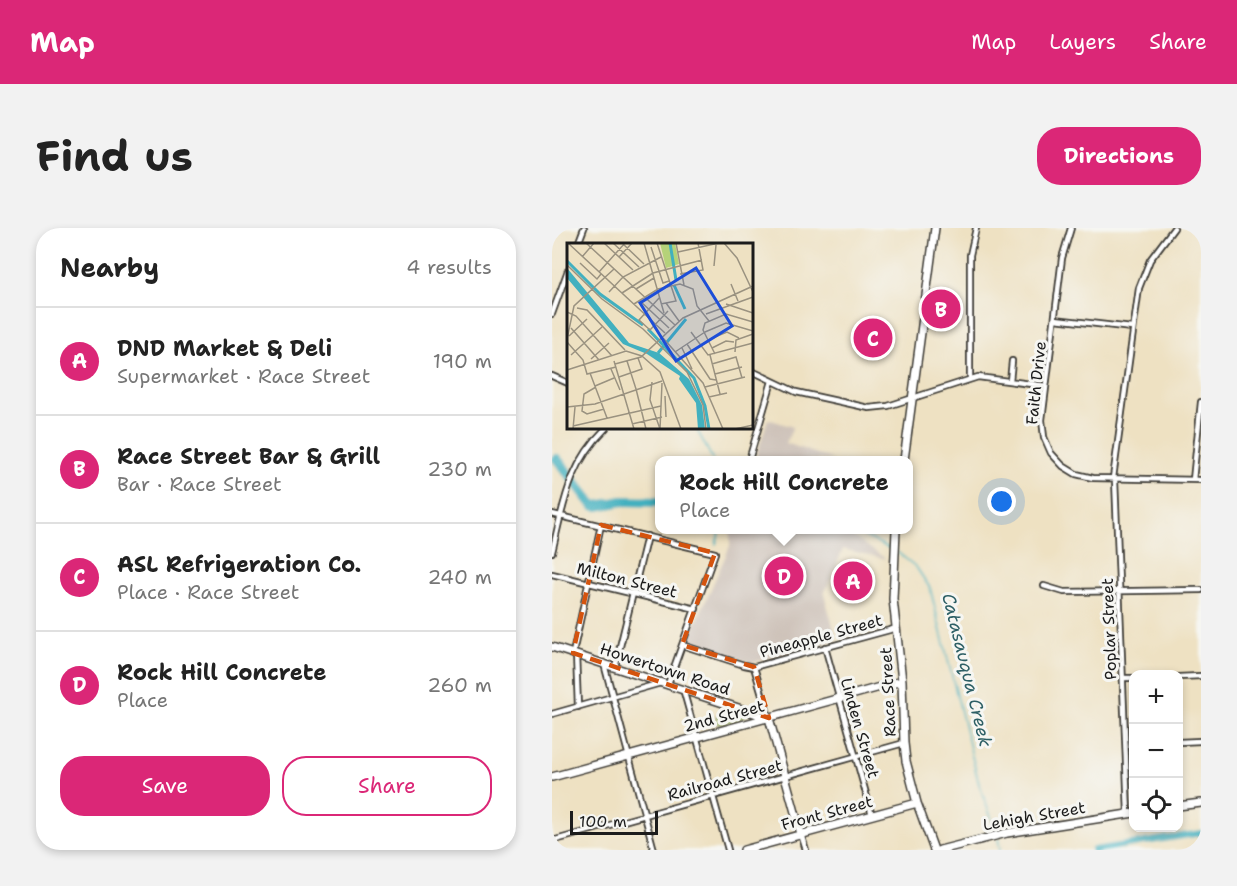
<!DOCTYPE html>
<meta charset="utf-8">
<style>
:root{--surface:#fff;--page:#f2f2f2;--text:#222;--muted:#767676;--line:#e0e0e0;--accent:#db2777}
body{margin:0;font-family:"Shantell Sans",sans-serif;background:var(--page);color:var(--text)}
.controls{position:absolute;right:18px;bottom:18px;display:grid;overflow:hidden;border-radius:12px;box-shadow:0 3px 9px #0003}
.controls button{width:54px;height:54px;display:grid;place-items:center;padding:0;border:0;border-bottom:2px solid var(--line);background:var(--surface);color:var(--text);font:30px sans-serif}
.scale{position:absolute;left:18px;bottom:15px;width:88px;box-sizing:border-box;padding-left:6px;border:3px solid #1c1c1c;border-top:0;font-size:16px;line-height:21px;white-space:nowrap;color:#1c1c1c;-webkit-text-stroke:4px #f6f6f2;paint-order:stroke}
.you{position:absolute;left:450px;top:274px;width:21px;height:21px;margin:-15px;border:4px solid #fff;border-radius:50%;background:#1a73e8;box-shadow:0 0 0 9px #1a73e833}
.badge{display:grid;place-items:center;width:39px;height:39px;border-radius:50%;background:var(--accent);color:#fff;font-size:20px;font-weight:700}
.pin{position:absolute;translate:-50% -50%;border:3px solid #fff;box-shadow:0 2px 6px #0006}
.popup{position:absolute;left:103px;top:228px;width:258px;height:78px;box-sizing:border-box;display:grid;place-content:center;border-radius:12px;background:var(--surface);filter:drop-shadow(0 2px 4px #0005);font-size:20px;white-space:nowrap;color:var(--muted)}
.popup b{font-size:22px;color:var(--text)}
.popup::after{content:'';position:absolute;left:50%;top:100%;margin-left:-12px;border:12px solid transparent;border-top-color:var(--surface)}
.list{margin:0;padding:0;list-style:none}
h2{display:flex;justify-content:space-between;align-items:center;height:78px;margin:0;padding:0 24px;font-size:26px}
h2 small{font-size:20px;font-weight:400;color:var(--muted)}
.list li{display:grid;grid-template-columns:39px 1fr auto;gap:18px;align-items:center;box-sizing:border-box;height:108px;padding:0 24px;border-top:2px solid var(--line)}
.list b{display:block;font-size:22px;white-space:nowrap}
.list p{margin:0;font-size:20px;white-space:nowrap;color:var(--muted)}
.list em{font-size:20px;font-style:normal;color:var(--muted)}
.actions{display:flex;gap:12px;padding:18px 24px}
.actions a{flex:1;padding:14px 0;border:2px solid var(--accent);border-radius:24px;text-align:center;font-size:21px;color:var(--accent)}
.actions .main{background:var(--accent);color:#fff}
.icon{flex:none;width:33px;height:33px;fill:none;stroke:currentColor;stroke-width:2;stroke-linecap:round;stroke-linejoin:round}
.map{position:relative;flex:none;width:649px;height:622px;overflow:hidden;border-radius:24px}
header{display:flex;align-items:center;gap:36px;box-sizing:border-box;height:84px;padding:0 30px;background:var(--accent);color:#fff}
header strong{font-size:28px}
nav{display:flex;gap:33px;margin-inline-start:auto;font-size:21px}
.intro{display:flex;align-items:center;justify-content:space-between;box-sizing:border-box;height:144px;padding:0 36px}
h1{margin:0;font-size:42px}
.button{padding:15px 27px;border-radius:24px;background:var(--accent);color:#fff;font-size:21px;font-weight:700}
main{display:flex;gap:36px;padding:0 36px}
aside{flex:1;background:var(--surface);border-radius:24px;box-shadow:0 3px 9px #0003}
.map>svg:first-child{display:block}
.industrial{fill:#cec2b9}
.grass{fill:url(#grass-dots);stroke:#68774a;stroke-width:1.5}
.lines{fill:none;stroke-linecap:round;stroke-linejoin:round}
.stream{stroke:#42b0bf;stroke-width:1.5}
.canal{stroke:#42b0bf;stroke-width:6}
.river{stroke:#42b0bf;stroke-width:10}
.street-casing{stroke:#3c3a35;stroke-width:8}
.secondary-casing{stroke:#3c3a35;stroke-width:10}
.street{stroke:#fff;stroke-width:4.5}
.secondary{stroke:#fff;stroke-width:7}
.rail{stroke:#1c1c1c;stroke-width:1.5}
.marked{fill:none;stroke:#d4530e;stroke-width:4.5;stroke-dasharray:12 8;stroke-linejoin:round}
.labels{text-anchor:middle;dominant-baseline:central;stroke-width:6;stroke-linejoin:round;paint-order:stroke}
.street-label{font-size:16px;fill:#1c1c1c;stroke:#f6f6f2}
.water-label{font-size:18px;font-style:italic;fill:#2d5f65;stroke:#f6f6f2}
.inset-river{fill:none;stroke:#42b0bf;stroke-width:3}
.inset-road{fill:none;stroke:#9a9280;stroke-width:1.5}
.view{fill:#1d4ed8;fill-opacity:0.15;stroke:#1d4ed8;stroke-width:3}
.inset-edge{fill:none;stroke:#1c1c1c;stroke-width:3}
</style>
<header>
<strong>Map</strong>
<nav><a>Map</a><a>Layers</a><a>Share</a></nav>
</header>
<div class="intro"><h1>Find us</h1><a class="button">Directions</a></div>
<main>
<aside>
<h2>Nearby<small>4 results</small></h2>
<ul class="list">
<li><span class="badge">A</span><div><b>DND Market &amp; Deli</b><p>Supermarket · Race Street</p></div><em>190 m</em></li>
<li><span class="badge">B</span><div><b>Race Street Bar &amp; Grill</b><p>Bar · Race Street</p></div><em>230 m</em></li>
<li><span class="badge">C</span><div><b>ASL Refrigeration Co.</b><p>Place · Race Street</p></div><em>240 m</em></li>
<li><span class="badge">D</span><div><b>Rock Hill Concrete</b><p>Place</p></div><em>260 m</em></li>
</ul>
<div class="actions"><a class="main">Save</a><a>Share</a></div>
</aside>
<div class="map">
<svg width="649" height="622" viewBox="0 0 649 622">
<defs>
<pattern id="grass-dots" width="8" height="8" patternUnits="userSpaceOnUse" patternTransform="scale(1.5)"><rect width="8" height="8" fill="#b5d279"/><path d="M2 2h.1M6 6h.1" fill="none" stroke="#9bb468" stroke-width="1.8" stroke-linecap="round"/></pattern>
</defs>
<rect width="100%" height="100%" fill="#f6f6f2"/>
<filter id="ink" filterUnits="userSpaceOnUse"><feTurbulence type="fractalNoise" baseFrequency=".0167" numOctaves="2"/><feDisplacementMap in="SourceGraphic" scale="12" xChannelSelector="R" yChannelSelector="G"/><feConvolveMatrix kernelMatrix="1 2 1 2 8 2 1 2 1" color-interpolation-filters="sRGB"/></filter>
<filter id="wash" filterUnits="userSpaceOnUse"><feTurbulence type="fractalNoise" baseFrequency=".008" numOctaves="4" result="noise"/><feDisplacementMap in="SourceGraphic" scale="24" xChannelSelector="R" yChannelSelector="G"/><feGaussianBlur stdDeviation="1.35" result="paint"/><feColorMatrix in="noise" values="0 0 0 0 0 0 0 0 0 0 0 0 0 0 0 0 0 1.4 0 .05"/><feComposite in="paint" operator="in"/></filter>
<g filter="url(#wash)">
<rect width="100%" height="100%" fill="#eee1c2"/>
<!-- industrial -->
<path class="industrial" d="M216,191L241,199L234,215L282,232H203Z
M178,302H291L334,331L291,321L272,366L285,412L199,435L136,413L178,318Z"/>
<!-- grass -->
<path class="grass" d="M169,479L193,487V489L166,497L164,488L171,486Z"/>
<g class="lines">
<!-- stream -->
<path class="stream" d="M144,200L161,232
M304,304L341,322
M164,316L168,302
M345,324L364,339L378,360L427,556L445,606
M446,610L448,622"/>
<!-- canal -->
<path class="canal" d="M542,622L649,605"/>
<!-- river -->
<path class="river" d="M5,231L41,277L46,278L70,273L107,274"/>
</g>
</g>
<g filter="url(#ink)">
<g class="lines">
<!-- street casing -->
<g class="street-casing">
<path id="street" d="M519,0L510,30L490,192L492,209L499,225L511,238L524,246L541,250L649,252
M26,16L32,0
M0,86L16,42
M503,91L580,100
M200,143L244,164L317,180L336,178L426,149L494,158
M0,148L16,155
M418,150V27L424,0
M458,153L460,133
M197,232L220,153
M561,250L587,60L598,32L622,0
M563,251L576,586
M641,252L649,174
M0,286L163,325L116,456
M0,324C12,275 16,238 54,200
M0,346L144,381
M492,358L512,364L649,362
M130,417L192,437L202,439L345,400
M273,419L320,587
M21,425L49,297
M24,426L26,479
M52,436L102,622
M63,439L95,308
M202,439L217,490
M626,449L649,448
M571,450H582
M131,461L176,622
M0,486L109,455
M626,514L649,513
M249,606L254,622
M0,613L352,515"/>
</g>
<!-- secondary casing -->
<g class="secondary-casing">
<path id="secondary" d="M352,232L383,0
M344,302L341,371L350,453L352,515L354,533L365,575L382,622
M0,419L217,490L249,606
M0,549L350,453
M626,578L649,575
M192,622L365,575
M388,622L455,605L582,585"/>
</g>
<!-- street -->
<use href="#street" class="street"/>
<!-- secondary -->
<use href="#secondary" class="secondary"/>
<!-- rail -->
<path class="rail" d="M642,622L649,620"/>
</g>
</g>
<!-- marked area -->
<path class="marked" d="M49,297L163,325L130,417L202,439L217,490L21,425Z"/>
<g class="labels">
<!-- street labels -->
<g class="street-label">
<text transform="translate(484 155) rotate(-84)">Faith Drive</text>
<text transform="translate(75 352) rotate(14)">Milton Street</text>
<text transform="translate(557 401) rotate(-92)">Poplar Street</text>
<text transform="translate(269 408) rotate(-15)">Pineapple Street</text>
<text transform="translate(113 441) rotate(18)">Howertown Road</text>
<text transform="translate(336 464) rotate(-93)">Race Street</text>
<text transform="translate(172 488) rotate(-15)">2nd Street</text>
<text transform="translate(308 500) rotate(74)">Linden Street</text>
<text transform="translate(173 552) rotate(-15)">Railroad Street</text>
<text transform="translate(275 585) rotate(-15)">Front Street</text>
<text transform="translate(482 588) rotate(-10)">Lehigh Street</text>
</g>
<!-- water labels -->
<g class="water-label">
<text transform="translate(415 442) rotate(76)">Catasauqua Creek</text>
</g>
</g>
<!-- overview -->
<g transform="translate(15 15)">
<rect width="186" height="186" fill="#eee1c2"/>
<path d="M93,0H108L112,21L99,25Z" fill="#b5d279"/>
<path d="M0,25L62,100L92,110L122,136L135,162L138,186H131L129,160L112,136L113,133L80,111L56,101L0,35Z" fill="#42b0bf"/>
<path class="inset-river" d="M103,0L109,37M0,18L33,51L76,82M107,42L118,66M81,86L127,135L138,163L142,186M91,110L119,76"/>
<path class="inset-road" d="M1,0L98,90M19,0L108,82M37,0L66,27M46,0L72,24M55,0L77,21M77,0L97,70M90,0L109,58L94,61M109,0L117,42M157,0L170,15L186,49M84,4L96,40L102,38M111,9L152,0M15,14L27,0M52,14L65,0M13,20L30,36L34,31M0,22L35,56L76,86L120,129L136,162L139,186M147,23L149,2M32,29L58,0M113,31L136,27L131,0M164,41L171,58M69,46L87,35M42,49L56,34L94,14M55,50L86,30L135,17M93,54L72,77L83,87L101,68M73,58L102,85M99,60L112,78M67,61L91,46L113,41L126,46L130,63L142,78M159,61L186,70M10,65L20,67L58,107M0,69L9,73L45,113M139,71L186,54M4,85L32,117M124,89L141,112L186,100M138,89L159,80L186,88M2,93L20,76M96,95L136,140L156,186M0,96L7,63L47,26M143,96L160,89L172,95M0,99L16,117L20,131L49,124M120,101L143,136L149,137M115,105L125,126M145,105L159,98L167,99M108,109L138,89M168,109L169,97L186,91M148,111L136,87L138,80L159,71L186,79M4,112L35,84M143,112L153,151M75,113L93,129L114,186M24,116L42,100M47,118L67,186M60,118L69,146M48,121L74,114L116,75L186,43M145,121L169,114L175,135M44,126L53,147M0,127L59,108L75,113M23,130L40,175M148,131L175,124M52,134L75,126L71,115M85,139L83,157L93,186M28,143L47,135M29,144L17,151L15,168L20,171L37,166M138,144L178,134M69,146L79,186M98,153L99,174M142,154L160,150M0,164L28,161L95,138M65,181L95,174M6,183L94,163M6,186L8,164M93,186L95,140M168,186L186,182"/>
<path class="view" d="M129,25L165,83L109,118L73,60Z"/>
<rect width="186" height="186" class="inset-edge"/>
</g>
</svg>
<div class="controls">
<button>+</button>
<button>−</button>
<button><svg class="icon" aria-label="locate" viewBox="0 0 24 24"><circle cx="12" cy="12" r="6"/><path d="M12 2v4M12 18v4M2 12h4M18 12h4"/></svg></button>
</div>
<div class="scale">100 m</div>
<div class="you"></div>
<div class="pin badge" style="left:301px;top:353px">A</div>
<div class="pin badge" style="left:389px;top:81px">B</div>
<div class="pin badge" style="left:321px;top:110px">C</div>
<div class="pin badge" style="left:232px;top:348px">D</div>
<div class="popup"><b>Rock Hill Concrete</b>Place</div>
</div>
</main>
